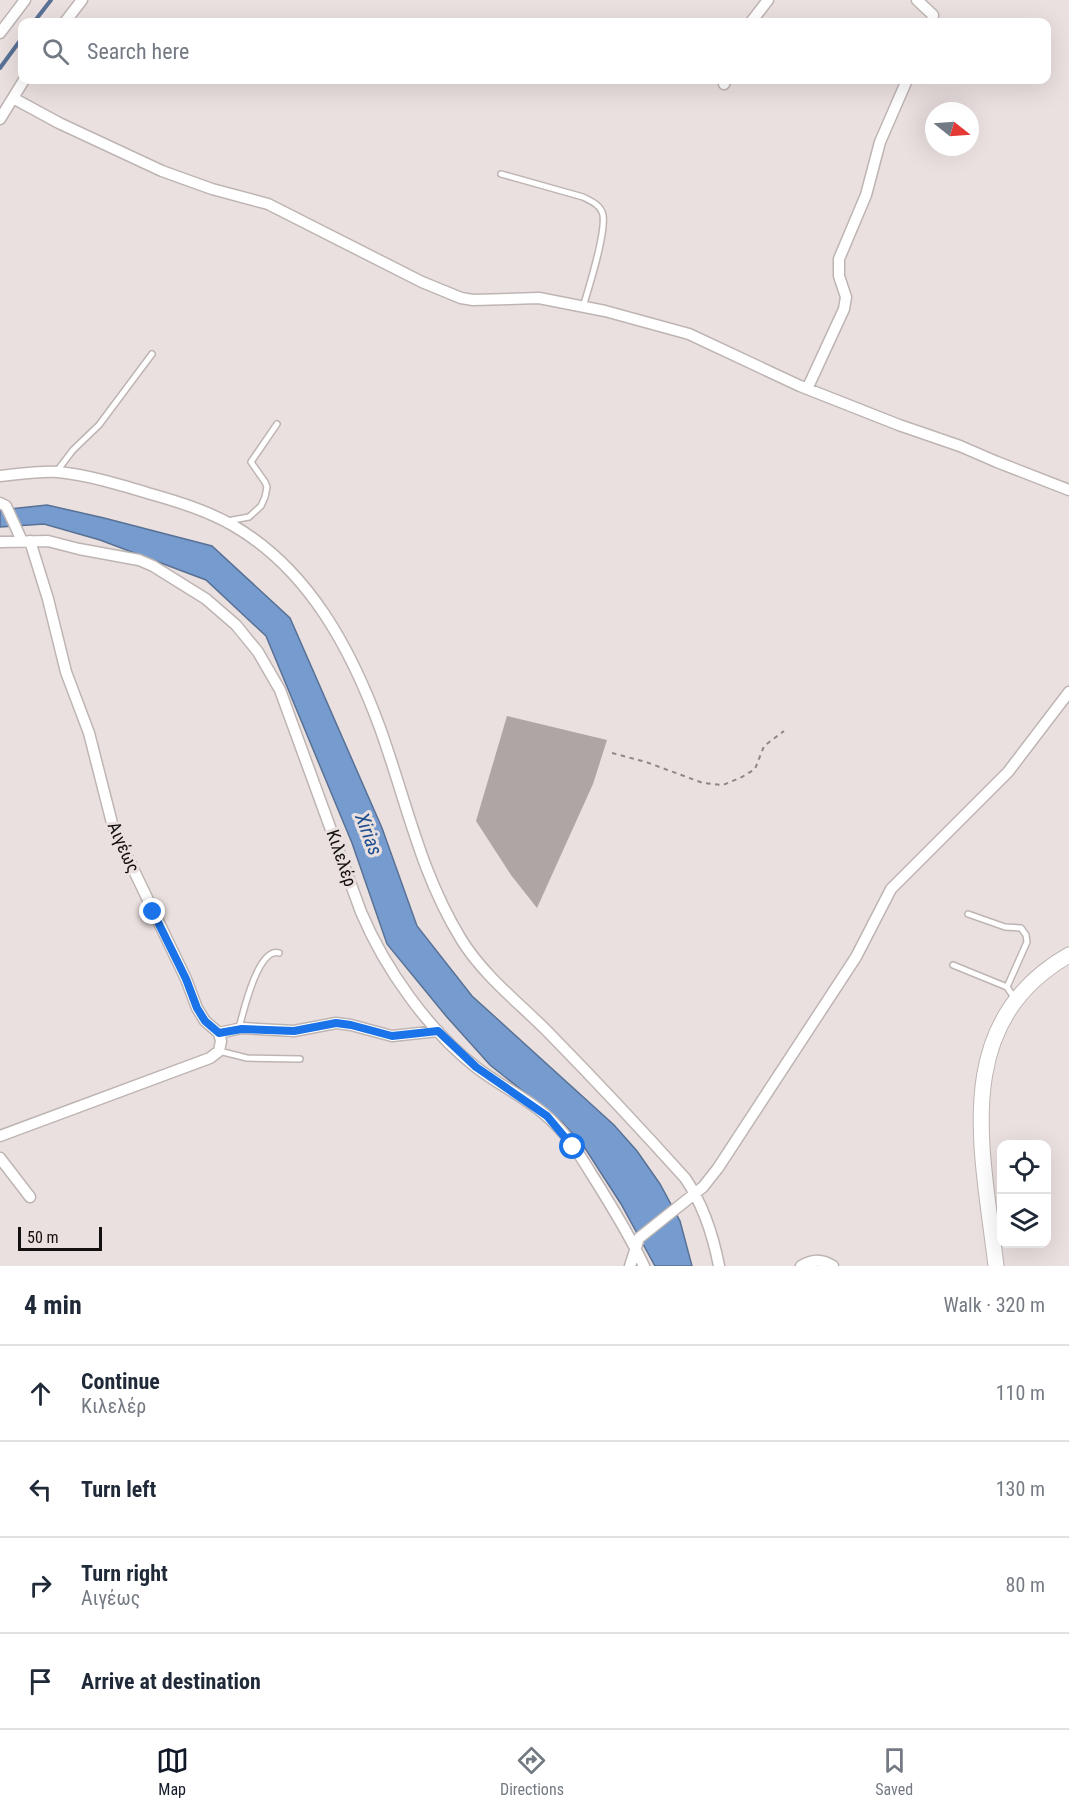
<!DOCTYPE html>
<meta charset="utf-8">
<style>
:root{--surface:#fff;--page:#f6f6f7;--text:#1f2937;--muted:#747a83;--line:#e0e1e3;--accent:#111827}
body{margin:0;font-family:"Roboto Condensed",sans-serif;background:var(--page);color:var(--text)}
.controls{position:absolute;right:18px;bottom:18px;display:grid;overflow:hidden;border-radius:12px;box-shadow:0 6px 24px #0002}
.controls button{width:54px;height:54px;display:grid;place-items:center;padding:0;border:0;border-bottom:2px solid var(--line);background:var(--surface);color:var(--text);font:30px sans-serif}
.compass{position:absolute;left:925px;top:102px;width:54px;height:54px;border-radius:50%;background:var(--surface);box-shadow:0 6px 24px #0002;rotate:107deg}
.scale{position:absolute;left:18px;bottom:15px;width:84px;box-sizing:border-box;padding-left:6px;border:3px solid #13100f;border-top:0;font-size:16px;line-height:21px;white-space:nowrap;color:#13100f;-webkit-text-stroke:4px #eae0df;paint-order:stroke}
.stop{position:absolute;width:18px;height:18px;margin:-14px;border:4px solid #1a73e8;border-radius:50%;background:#fff}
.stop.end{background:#1a73e8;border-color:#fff;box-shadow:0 2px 6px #0008}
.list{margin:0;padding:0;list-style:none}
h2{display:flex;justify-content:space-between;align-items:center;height:78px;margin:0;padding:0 24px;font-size:26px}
h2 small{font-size:20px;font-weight:400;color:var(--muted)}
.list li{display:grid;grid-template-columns:39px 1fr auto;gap:18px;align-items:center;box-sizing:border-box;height:96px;padding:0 24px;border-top:2px solid var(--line)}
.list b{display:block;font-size:22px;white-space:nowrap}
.list p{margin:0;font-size:20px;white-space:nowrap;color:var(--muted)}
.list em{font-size:20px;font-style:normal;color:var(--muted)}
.icon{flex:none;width:33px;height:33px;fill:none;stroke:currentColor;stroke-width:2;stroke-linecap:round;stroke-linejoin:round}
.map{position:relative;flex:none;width:1069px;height:1266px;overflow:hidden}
.search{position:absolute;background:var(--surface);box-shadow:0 6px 24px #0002;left:18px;right:18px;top:18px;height:66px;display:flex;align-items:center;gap:15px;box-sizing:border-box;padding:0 21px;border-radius:12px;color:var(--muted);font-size:22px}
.sheet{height:462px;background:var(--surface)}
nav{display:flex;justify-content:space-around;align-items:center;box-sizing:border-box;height:84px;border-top:2px solid var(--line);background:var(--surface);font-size:16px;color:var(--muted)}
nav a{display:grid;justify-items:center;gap:3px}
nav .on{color:var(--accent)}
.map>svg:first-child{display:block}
.water{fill:#769bcf;stroke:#587195;stroke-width:1.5}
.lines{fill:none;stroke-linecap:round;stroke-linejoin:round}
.stream{stroke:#587195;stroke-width:4}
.building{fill:#aea5a4}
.lane-casing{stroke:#beb5b3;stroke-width:8}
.street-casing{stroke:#beb5b3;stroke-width:13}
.secondary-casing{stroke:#beb5b3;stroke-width:17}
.path{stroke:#8e8786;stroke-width:2;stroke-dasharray:4.5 4.5;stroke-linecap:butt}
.lane{stroke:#fff;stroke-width:5}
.street{stroke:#fff;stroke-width:10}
.secondary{stroke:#fff;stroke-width:15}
.route{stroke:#1a73e8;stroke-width:8}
.labels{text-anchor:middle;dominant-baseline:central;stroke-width:6;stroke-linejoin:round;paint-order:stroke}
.street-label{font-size:18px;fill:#13100f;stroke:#eae0df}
.water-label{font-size:20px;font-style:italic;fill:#1e4f8f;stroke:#eae0df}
</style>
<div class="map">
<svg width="1069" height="1266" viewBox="0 0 1069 1266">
<rect width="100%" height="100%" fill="#eae0df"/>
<!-- water -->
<path class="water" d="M47,505L104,518L212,546L290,618L382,828L417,926L472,996L614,1125L637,1151L660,1184L680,1221L692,1266H655L621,1204L583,1145L562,1122L490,1065L446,1016L387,944L352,843L266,636L206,580L100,540L44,524L0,527V510Z"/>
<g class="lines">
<!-- stream -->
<path class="stream" d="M34,22L51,0
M0,68L22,38"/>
</g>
<!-- building -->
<path class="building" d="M507,716L607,740L593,784L537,908L511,875L476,821Z"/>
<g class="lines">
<!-- lane casing -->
<g class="lane-casing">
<path id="lane" d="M501,174L583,197C591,201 601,205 603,215C606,234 589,287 583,307
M57,471L73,450L99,425L152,354
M227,521L249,517L261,506L265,497L267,487L265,482L251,462L277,424
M968,914L1005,927L1021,928L1026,935L1027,942L1007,987L1015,999
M953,965L1007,987
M239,1028C243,1013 258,947 279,953
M219,1051L247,1058L300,1059"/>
</g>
<!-- street casing -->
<g class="street-casing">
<path id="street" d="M917,0L933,15L932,22
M65,22L82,0
M751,22L768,0
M0,33L25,0
M724,84L726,80
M13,98L59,123L162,171L212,189L268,204L422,282L461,298L473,300L539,298L605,311L689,334L800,386L899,425L960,446L997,462L1069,490
M0,119L24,80
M808,387L844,309L846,297L839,276V259L866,195L880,142L907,80
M0,476C19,474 39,471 58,472C89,475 121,485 151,494C179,502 208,511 234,526C309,570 351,649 380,728C406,800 420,872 461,939C483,975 518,1002 547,1031C594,1079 640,1128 685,1178C703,1204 713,1235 719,1266
M0,503L6,506L22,541
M0,542L48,541L79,549L139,560L153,566L206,599L236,625L258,652L280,690L361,912C385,969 429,1031 477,1068C502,1087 533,1101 555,1124C570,1139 581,1157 592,1175C611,1205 629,1234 644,1266
M219,1033L242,1028L294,1031L336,1023L351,1025L392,1036L438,1031
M0,1136L210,1058L219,1051L221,1041L219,1033L205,1021L197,1008L186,979L113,827L89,733L66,672L48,599L30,541
M0,1158L30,1197
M630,1266L639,1238L703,1187L718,1168L856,957L891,889L1008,772L1069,692
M801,1266C813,1259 822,1259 833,1266"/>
</g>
<!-- secondary casing -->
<g class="secondary-casing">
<path id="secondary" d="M996,1266C983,1153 948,1024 1069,955"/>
</g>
<!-- path -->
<path class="path" d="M612,753L646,762L703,783L723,785L742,777L755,769L764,746L784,731"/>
<!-- lane -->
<use href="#lane" class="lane"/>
<!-- street -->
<use href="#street" class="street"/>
<!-- secondary -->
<use href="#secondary" class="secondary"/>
</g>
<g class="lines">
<!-- route -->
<path class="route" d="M153,912L186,979L197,1008L205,1021L219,1033L242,1029L294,1031L336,1023L351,1025L392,1036L438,1031L476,1067L547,1116L573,1147"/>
</g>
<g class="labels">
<!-- street labels -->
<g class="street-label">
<text transform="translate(124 847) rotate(66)">Αιγέως</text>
<text transform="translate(342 858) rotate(71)">Κιλελέρ</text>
</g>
<!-- water labels -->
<g class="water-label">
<text transform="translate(369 834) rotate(69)">Xirias</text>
</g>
</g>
</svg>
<div class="controls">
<button><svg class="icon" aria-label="locate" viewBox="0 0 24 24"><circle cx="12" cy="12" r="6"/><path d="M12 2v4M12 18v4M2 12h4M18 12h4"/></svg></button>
<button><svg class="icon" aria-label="layers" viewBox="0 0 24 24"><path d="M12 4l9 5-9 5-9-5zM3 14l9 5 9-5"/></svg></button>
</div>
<svg class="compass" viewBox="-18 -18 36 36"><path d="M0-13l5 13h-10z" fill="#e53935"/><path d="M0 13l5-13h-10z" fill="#747a83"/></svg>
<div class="scale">50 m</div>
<div class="stop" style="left:573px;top:1147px"></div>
<div class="stop end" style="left:153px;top:912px"></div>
<div class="search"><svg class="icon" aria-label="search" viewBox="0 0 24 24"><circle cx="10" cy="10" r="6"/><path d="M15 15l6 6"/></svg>Search here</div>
</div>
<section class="sheet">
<h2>4 min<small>Walk · 320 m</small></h2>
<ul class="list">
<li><svg class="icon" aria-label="ahead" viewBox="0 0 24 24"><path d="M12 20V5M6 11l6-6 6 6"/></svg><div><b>Continue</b><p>Κιλελέρ</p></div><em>110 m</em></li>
<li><svg class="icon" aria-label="left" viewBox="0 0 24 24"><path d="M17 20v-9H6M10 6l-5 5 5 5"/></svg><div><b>Turn left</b></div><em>130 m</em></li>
<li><svg class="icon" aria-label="right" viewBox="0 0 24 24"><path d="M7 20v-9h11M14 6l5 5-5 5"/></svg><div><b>Turn right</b><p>Αιγέως</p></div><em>80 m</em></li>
<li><svg class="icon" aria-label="arrive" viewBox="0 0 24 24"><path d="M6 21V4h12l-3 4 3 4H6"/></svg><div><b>Arrive at destination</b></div></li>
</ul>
</section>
<nav>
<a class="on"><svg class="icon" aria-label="map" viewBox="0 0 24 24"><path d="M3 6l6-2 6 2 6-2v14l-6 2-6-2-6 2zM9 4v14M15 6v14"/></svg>Map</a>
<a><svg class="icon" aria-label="directions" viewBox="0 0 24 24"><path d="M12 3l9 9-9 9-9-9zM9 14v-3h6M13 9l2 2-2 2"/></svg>Directions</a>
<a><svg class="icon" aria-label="saved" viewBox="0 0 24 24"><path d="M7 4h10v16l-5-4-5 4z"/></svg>Saved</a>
</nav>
